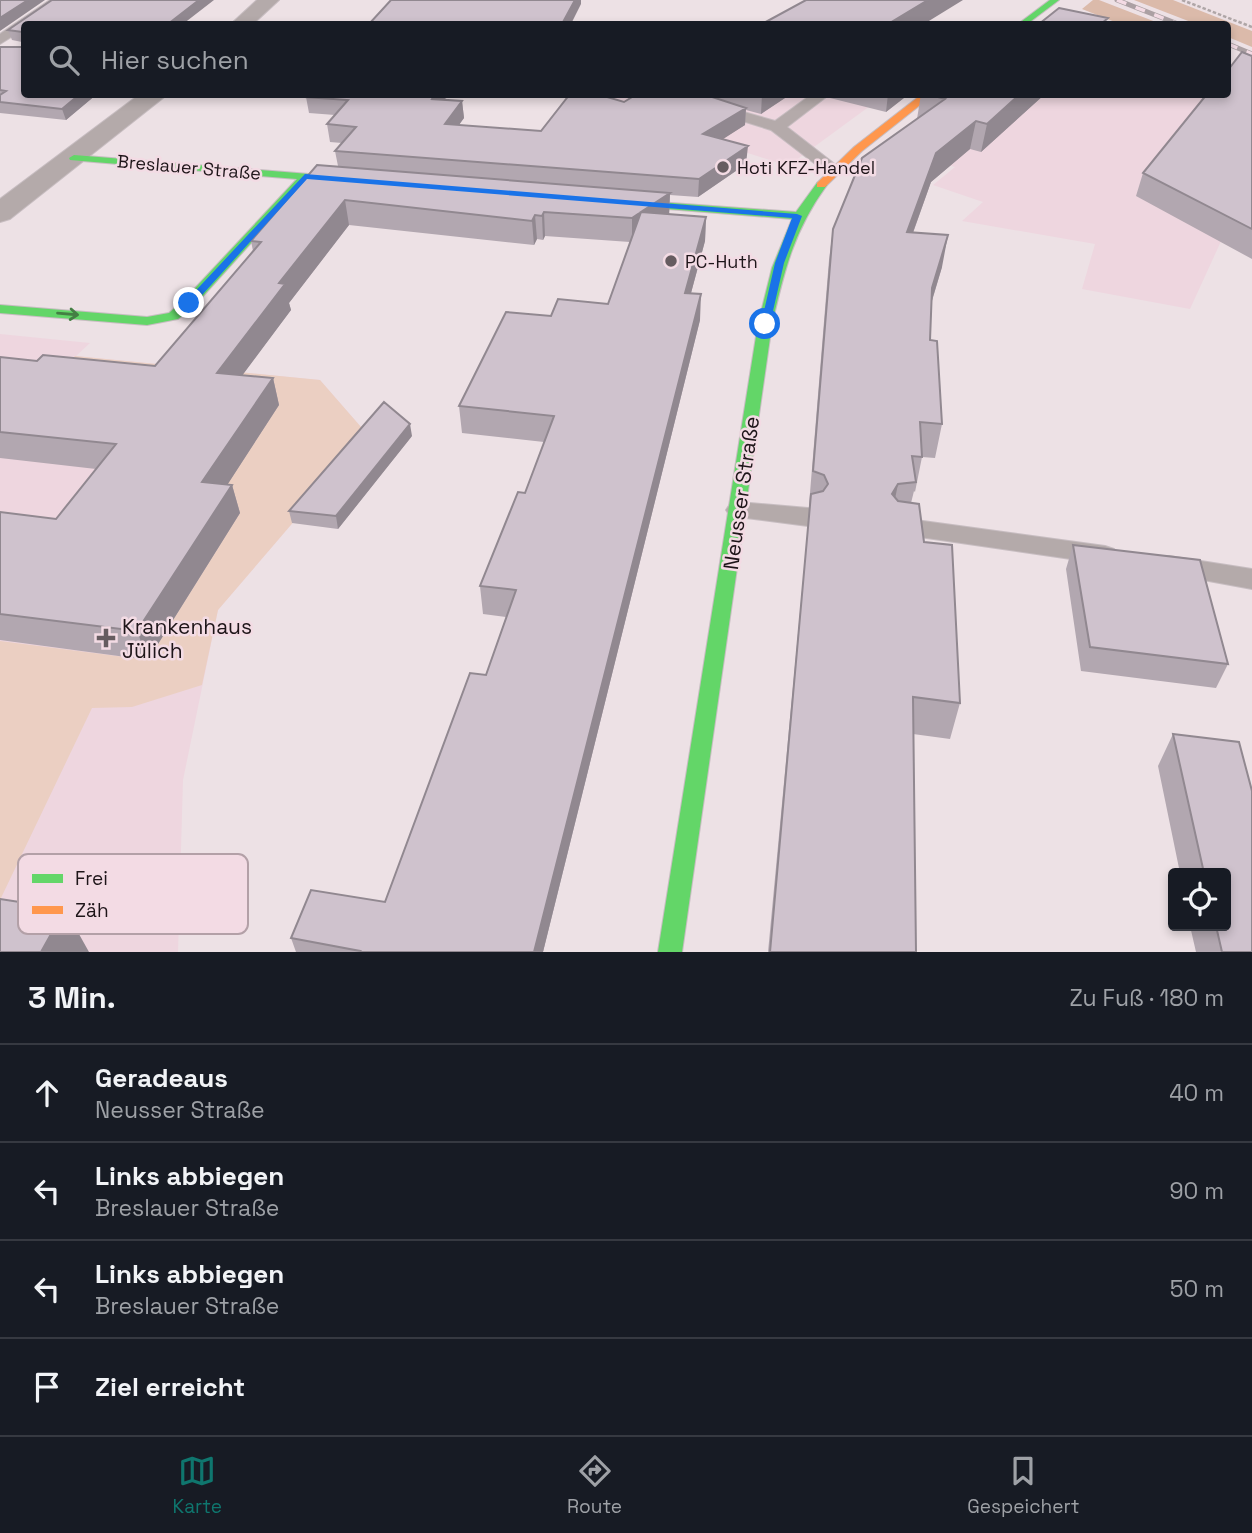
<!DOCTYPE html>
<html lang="de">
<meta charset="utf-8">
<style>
:root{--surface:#171b24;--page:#242831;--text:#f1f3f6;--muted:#9ea1a6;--line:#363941;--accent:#0f766e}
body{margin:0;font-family:"Space Grotesk",sans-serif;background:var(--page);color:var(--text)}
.controls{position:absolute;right:21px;bottom:21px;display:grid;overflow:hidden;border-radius:7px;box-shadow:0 4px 10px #0003}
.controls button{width:63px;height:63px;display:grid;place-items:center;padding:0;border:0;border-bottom:2px solid var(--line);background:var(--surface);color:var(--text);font:35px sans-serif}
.stop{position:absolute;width:21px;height:21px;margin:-16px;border:5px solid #1a73e8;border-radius:50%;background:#fff}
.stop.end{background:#1a73e8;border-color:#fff;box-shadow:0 2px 7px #0008}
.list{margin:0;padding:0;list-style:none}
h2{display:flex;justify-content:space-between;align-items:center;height:91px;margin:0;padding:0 28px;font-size:30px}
h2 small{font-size:23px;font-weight:400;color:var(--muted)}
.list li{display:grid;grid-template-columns:46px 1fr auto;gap:21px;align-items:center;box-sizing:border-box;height:98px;padding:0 28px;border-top:2px solid var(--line)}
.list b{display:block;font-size:26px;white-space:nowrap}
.list p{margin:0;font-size:23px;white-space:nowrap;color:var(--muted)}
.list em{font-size:23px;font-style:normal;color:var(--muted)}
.icon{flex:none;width:38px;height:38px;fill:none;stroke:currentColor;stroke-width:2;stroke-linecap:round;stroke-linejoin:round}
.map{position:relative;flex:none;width:1252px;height:952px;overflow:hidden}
.search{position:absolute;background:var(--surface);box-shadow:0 4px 10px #0003;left:21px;right:21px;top:21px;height:77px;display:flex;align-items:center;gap:18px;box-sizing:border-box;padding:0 24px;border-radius:7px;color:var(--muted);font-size:26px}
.sheet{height:483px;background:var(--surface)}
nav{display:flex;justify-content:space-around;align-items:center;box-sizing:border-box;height:98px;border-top:2px solid var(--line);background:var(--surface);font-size:19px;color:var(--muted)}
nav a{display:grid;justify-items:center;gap:4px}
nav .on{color:var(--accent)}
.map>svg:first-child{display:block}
.built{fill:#eed6df}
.green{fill:#ebcfc2}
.forest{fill:#dbbaaa}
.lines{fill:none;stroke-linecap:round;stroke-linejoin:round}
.lane-casing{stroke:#c7bdc1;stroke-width:2}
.street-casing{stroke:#c7bdc1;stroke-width:2}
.fast-casing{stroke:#c7bdc1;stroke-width:2}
.slow-casing{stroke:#c7bdc1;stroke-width:2}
.path{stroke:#afa6a7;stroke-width:2.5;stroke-dasharray:3.5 2;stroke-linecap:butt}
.lane{fill:#b4aaaa;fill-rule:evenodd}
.street{fill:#b4aaaa;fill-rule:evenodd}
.fast{fill:#63d668;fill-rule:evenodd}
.slow{fill:#ff974d;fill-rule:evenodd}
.rail-casing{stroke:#aba0a3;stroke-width:5}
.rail{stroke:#f3dbe4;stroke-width:3.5;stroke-dasharray:10;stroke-linecap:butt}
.wall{fill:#b2a7b0}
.shaded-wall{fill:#918890}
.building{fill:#cfc2cd;stroke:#918890;stroke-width:2}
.oneway{stroke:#447f44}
.route{fill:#1a73e8}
.poi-dot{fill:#665c60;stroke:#f3dbe4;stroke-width:2.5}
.labels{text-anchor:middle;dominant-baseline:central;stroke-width:5;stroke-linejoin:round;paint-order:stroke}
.far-street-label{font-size:18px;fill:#1e1519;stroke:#f3dbe4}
.far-poi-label{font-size:18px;fill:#1e1519;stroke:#f3dbe4;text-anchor:start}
.street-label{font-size:21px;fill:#1e1519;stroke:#f3dbe4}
.poi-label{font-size:21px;fill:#1e1519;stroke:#f3dbe4;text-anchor:start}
.key{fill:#f3dbe4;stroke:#b3a0a7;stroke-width:2}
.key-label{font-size:19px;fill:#1e1519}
</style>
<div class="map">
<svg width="1252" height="952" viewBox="0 0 1252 952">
<rect width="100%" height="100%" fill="#ede1e5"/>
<!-- built -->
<path class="built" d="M1228,69L1252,79L1228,226L1190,309L1082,289L1095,244L962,221L983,202L933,185L955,167L891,149L966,95L1228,94Z
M605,94L885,95L788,166L590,102Z
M0,334L90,343L76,356L320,380L368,435L218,610L183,780L178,952H0Z"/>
<!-- green -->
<path class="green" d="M75,356L320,380L368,435L218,610L202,685L132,707L92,708L0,900V641L148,660L239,514L53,382Z"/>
<!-- forest -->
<path class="forest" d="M1093,0H1099L1161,24H1120L1082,9Z
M1134,0H1173L1252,31V47L1228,37V24H1196Z"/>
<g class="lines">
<!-- lane casing -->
<g class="lane-casing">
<path id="lane" d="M50,0H65L32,24H24V29L0,44V34Z
M656,94H681L775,121L812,94H830L787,127L841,169L839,173H827L771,130Z
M739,502L808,508L817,511L821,517L817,523L808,526L730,516L726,510L730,504Z
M901,518L1105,546L1114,549L1118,555L1114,561L1105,564L892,533L888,527L892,521Z
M1169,556L1252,569V589L1160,572L1156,565L1160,558Z"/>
</g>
<!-- street casing -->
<g class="street-casing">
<path id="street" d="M257,0H279L253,24H231Z
M140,94H168L10,219L0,222V199Z"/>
</g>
<!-- fast casing -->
<g class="fast-casing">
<path id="fast" d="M1050,0H1059L1027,24H1018Z
M74,155L358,178L364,181L358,184L308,180L194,306L178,319L147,325L0,313V305L147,317L169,313L184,300L297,179L70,160L69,158Z
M821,182L827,185C794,230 784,271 772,324L682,952H658L758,324L772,268L792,219L617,205L611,202L617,199L796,212L817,183Z"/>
</g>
<!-- slow casing -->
<g class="slow-casing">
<path id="slow" d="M922,94H934L862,151L825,187H817V183L854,147Z"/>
</g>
<!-- path -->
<path class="path" d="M1182,0L1252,27"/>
<!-- lane -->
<use href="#lane" class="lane"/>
<!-- street -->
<use href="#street" class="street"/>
<!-- fast -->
<use href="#fast" class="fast"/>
<!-- slow -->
<use href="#slow" class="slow"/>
<!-- rail casing -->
<g class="rail-casing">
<path id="rail" d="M1117,0L1178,24
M1228,44L1252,54"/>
</g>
<!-- rail -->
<use href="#rail" class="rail"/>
</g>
<!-- wall -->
<path class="wall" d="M52,0L97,94L66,120L0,113V47H22V42L12,40L8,30Z
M1252,56V259L1136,196L1143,173Z
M308,94H448L445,100L462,101L464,118L458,125L541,131L624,102L637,94H791L761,114L746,110L745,125L722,139L746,164L698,197L670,195L669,214L706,217L705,241L691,293L700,320L543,952H296L291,938L385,902L486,675L506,617L483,614L480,586L525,493L544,442L462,433L459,406L551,316L608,304L630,242L545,236L543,240L537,239L534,245L349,225L289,303L291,310L242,375L273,378L279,405L227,485H232L240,513L148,660L0,640V512L56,519L96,469L0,458V357L37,361L155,366L253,251L251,241L338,166L335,151L342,143L330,142L327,124L335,115L309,113L306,97Z
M830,94H909L886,112L830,98Z
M921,94H1045L981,152L970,149L931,182L913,233L942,267L932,301L930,340L942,424L935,458L922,457L915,492L914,491L911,503L924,542L960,703L950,739L913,734L916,952H768L810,506L809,505L829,260L833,229L917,119Z
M412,436L338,529L292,523L289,511Z
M1073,545L1228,664L1216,688L1081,671L1066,569Z
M1173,734L1239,742L1252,791V952H1196L1190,926H1226V873H1180L1158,766Z"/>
<!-- shaded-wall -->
<path class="shaded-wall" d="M28,0H45L0,31V18Z
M199,0H214L183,24H168Z
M575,0H581V4L571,24H562Z
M928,0H963L924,24H888Z
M80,94H97L66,120L62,109Z
M435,94H448L433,116L432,99Z
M762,94H791L761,114Z
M888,94H909L886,112Z
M1020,94H1045L981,152L987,124Z
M462,101L464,118L447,142L445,124Z
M746,108L745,125L703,152V134Z
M976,121L970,149L931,182L902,263L907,232L936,153Z
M748,146L746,164L698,197L699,179Z
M670,193L669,217L641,212Z
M345,200L349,225L289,303L291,310L224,400L217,373L279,283Z
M544,212L545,236L543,240L542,216Z
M641,212L632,242V218Z
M535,215L537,239L534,245L532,221Z
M706,217L705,241L684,319L685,293Z
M948,235L942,267L926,320L932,288Z
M701,294L700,320L543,952H534Z
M273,378L279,405L211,510L202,482Z
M410,424L412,436L338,529L336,516Z
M898,484L891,519L892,494Z
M232,485L240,513L148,660L137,631Z
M65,909L89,952H41Z"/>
<!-- building -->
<path class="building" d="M0,0H28L0,18Z
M52,0H199L168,24H24V94H80L62,109L0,102V95L6,91L0,90V47H22L23,32L8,30Z
M391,0H575L562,24H369Z
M806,0H928L888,24H762Z
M1059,8L1108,18L1101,24H1039Z
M1242,52L1252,56V229L1143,173L1207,94H1228V70Z
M308,94H435L432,99L462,101L445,124L541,131L570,94H597L624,102L637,94H703L746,108L703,134L748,146L699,179L335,151L356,127L327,124L348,100L306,97Z
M927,94H1020L987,124L976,121L936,153L907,232L948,235L932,288L930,340L937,341L942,424L920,422L922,457L912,456L916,482L898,484L892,494L898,501L919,504L924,542L952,545L960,703L913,697L916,952H770L811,494L823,491L828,484L824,475L813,471L833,229L862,158L945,99Z
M317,165L670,193L641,212L706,217L685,293L701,294L534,952H359L360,951L291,938L311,890L385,902L470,673L486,675L516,590L480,586L518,492L525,493L554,416L459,406L506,312L551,316L558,299L608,304L641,212L632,218L544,212L542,216L535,215L532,221L345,200L279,283L285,284L217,373L273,378L202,482L232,485L137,631L0,614V512L56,519L116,444L0,432V357L37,361L43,355L155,366L261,242L251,241Z
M384,402L410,424L336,516L289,511Z
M1073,545L1200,560L1228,664L1090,647Z
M1173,734L1239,742L1252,791V952H1222L1216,926H1226V873H1204Z
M0,899L65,909L41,952H0Z"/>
<!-- one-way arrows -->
<defs><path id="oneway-shaft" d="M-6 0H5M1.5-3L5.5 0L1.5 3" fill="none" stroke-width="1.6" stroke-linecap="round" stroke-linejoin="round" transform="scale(1.75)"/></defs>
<use class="oneway" href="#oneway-shaft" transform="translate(68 314) rotate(5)"/>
<!-- route -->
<path class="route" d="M305,174L797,214L802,216L784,263L770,324L765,327L761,324L775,263L792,218L307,179L193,305H186V301Z"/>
<!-- markers -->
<g class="poi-dot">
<circle cx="723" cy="167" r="7"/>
<circle cx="671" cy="261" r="7"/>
<path d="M102.5 627.5h7v7h7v7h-7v7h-7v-7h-7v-7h7z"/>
</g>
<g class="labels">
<!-- far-street labels -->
<g class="far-street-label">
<text transform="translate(189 167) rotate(5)">Breslauer Straße</text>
</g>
<!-- far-poi labels -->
<g class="far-poi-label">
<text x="737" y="167">Hoti KFZ-Handel</text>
<text x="685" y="261">PC-Huth</text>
</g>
<!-- street labels -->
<g class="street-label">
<text transform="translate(741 493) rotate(-82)">Neusser Straße</text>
</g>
<!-- poi labels -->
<g class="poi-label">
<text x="122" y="626">Krankenhaus<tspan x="122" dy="24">Jülich</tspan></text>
</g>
</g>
<!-- legend -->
<rect x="18" y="854" width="230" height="80" rx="10" class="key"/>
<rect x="32" y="874" width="31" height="9" fill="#63d668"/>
<rect x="32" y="906" width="31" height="8" fill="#ff974d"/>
<g class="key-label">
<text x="75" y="885">Frei</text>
<text x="75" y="917">Zäh</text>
</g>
</svg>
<div class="controls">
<button><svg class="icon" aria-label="locate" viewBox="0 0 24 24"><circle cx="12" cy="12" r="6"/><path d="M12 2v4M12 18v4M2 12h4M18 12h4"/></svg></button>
</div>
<div class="stop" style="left:765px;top:324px"></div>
<div class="stop end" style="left:189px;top:303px"></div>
<div class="search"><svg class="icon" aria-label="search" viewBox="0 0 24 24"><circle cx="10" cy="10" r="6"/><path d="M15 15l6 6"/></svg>Hier suchen</div>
</div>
<section class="sheet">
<h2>3 Min.<small>Zu Fuß · 180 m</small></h2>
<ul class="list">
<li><svg class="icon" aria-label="ahead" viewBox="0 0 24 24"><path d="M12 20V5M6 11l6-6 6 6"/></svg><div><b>Geradeaus</b><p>Neusser Straße</p></div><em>40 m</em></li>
<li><svg class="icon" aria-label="left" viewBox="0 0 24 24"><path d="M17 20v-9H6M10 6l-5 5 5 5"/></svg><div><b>Links abbiegen</b><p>Breslauer Straße</p></div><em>90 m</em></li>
<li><svg class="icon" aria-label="left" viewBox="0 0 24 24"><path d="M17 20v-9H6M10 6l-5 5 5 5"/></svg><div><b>Links abbiegen</b><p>Breslauer Straße</p></div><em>50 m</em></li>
<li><svg class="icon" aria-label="arrive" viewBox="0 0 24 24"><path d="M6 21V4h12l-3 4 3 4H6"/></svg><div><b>Ziel erreicht</b></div></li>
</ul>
</section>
<nav>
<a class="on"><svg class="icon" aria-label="map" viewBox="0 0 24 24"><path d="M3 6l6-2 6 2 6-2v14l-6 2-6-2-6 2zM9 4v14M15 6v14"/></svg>Karte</a>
<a><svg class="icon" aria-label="directions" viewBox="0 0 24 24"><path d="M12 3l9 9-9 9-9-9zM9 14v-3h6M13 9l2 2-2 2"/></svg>Route</a>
<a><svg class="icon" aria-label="saved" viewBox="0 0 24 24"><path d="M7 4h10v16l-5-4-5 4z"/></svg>Gespeichert</a>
</nav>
